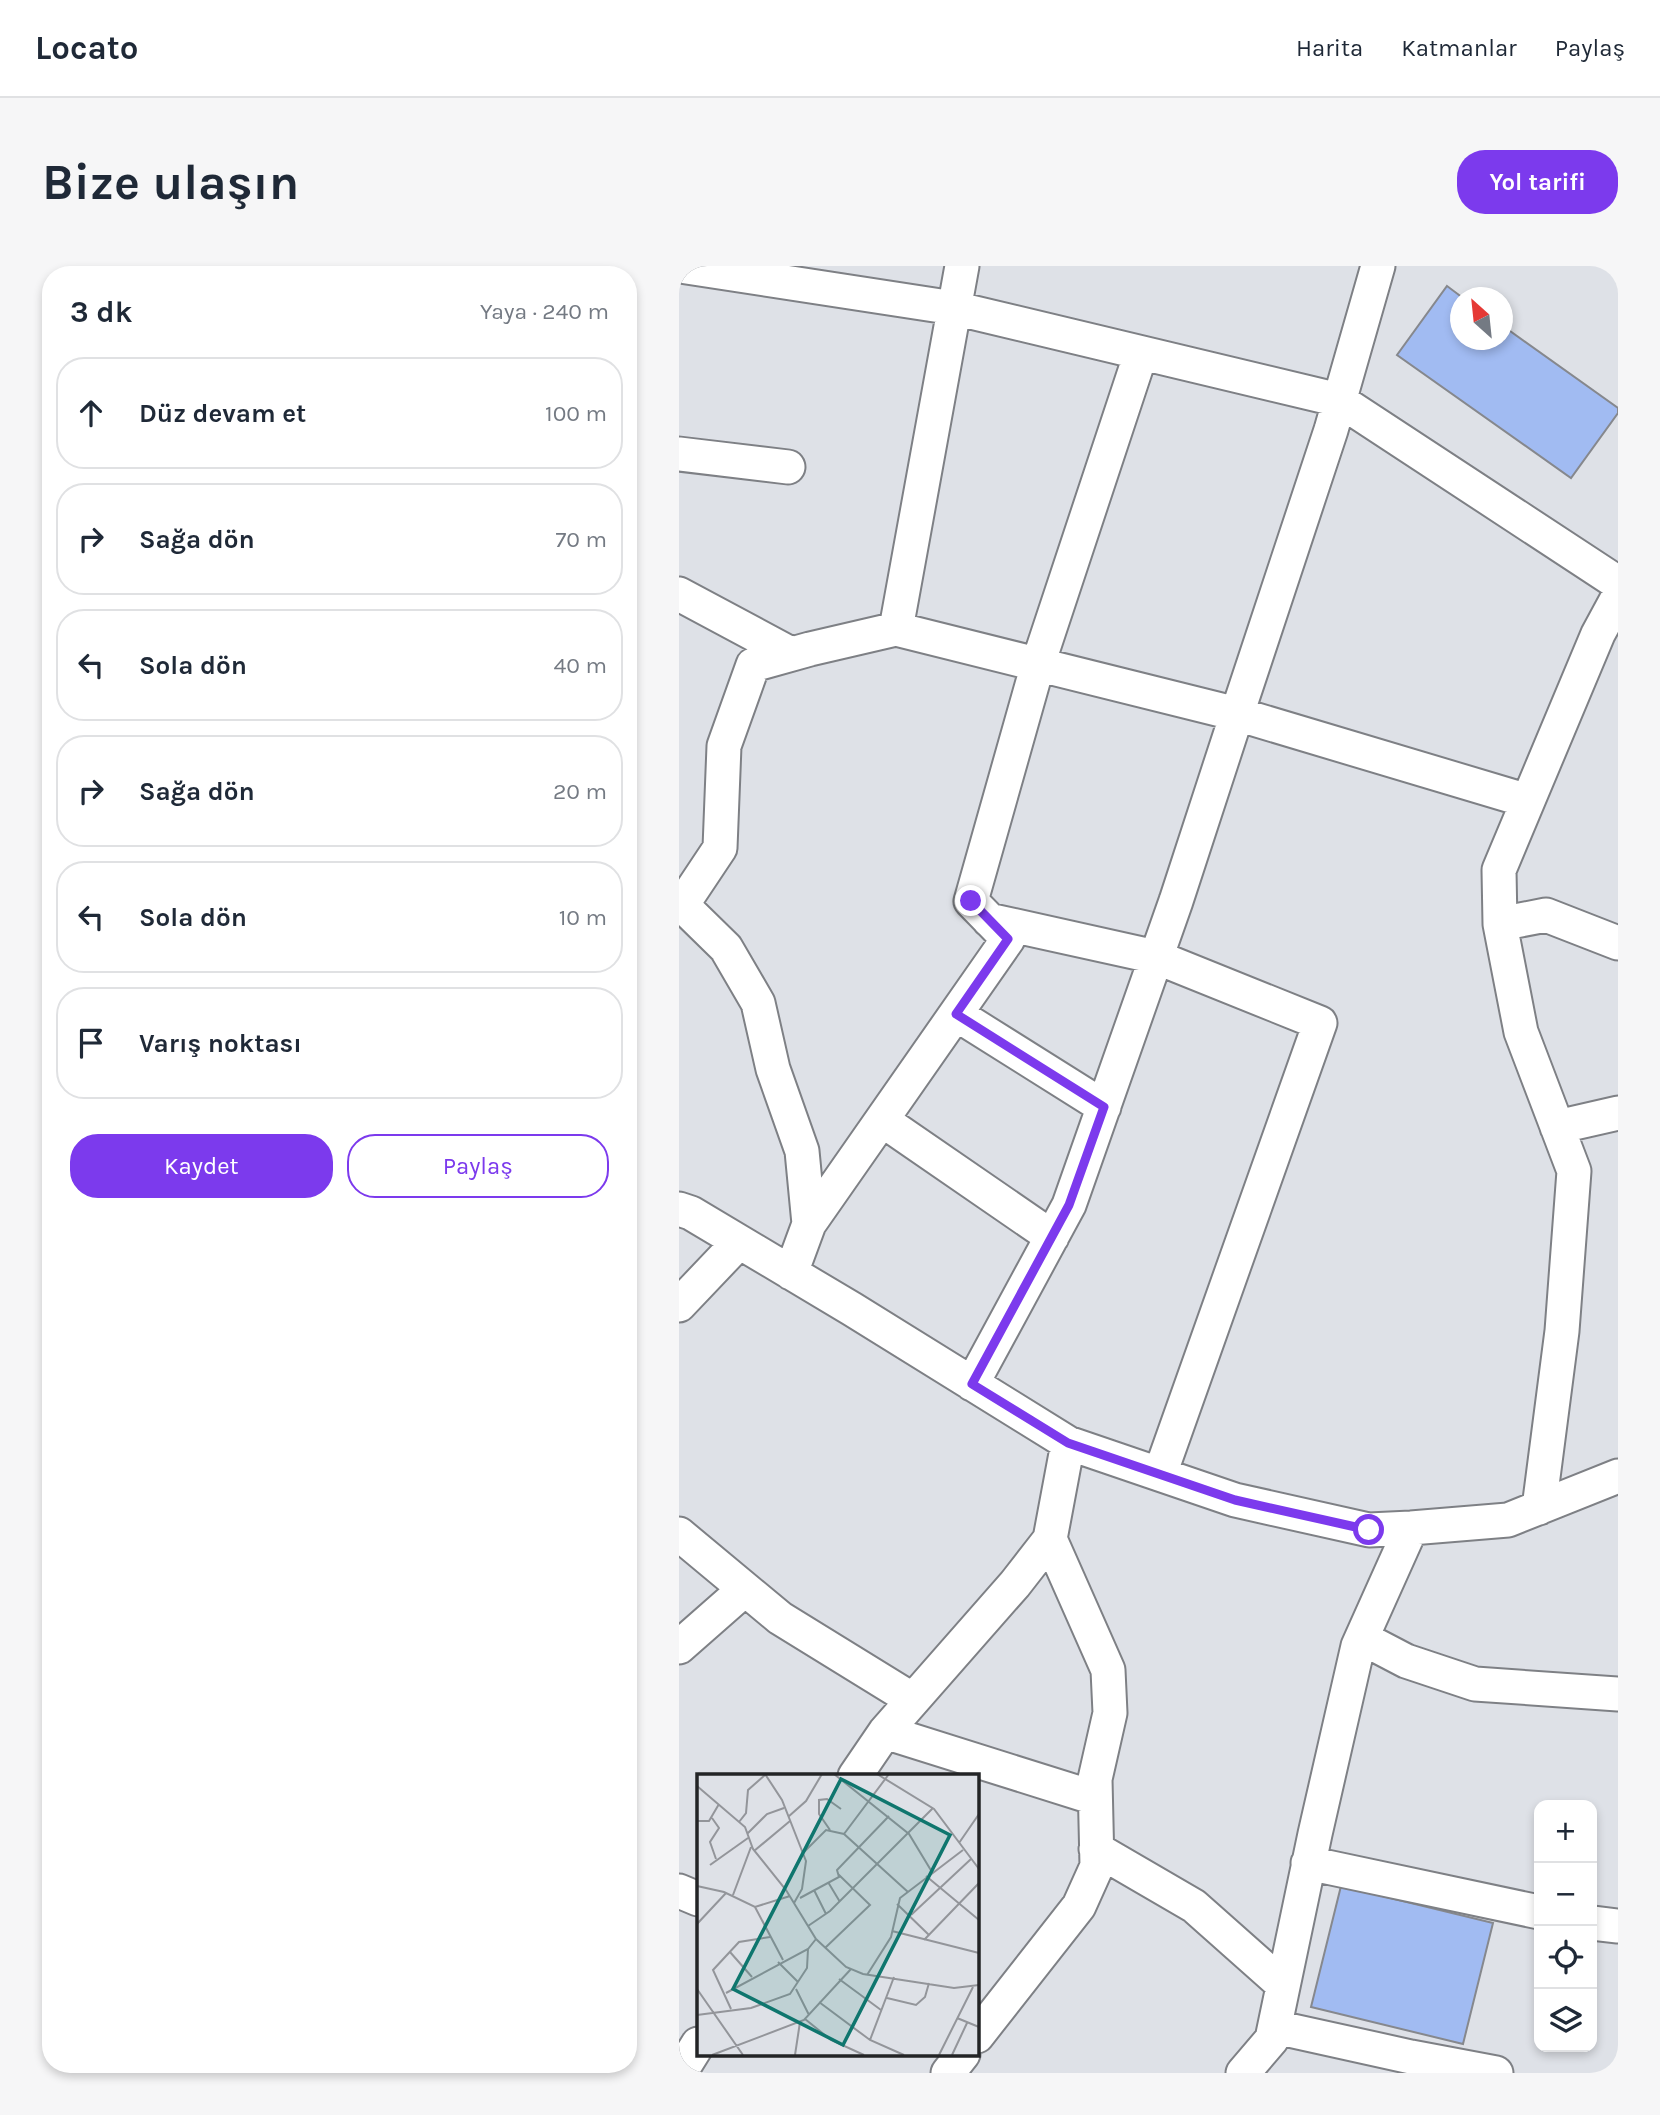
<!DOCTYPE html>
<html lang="tr">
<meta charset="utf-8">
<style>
:root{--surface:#fff;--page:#f6f6f7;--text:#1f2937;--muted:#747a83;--line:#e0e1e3;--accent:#7c3aed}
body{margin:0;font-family:Karla,sans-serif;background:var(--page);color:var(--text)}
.controls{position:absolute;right:21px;bottom:21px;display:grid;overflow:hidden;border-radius:14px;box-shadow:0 4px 10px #0003}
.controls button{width:63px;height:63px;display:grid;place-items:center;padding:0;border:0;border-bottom:2px solid var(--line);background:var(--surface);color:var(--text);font:35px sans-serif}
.compass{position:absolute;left:771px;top:21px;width:63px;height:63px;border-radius:50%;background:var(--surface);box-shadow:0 4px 10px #0003;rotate:333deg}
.stop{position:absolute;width:21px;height:21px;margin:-16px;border:5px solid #7c3aed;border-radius:50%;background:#fff}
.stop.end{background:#7c3aed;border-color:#fff;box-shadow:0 2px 7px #0008}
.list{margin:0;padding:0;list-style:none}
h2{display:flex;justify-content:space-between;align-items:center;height:91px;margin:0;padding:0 28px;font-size:30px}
h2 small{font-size:23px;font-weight:400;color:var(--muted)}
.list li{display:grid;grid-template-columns:46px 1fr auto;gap:21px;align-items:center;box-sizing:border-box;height:112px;margin:0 14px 14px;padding:0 14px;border:2px solid var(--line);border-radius:28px}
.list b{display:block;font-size:26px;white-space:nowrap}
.list em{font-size:23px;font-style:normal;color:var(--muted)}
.actions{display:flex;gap:14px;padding:21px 28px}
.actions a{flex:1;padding:16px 0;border:2px solid var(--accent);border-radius:28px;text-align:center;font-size:24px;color:var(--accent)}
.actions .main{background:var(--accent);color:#fff}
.icon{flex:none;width:38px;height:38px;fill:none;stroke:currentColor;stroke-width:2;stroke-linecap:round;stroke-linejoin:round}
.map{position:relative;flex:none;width:939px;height:1807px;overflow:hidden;border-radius:28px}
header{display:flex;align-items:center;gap:42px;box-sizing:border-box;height:98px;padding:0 35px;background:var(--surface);border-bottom:2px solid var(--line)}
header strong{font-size:33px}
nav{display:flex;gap:38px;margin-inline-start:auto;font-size:24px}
.intro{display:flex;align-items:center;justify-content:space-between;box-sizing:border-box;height:168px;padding:0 42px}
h1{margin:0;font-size:49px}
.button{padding:18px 32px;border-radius:28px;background:var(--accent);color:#fff;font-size:24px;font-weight:700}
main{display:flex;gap:42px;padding:0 42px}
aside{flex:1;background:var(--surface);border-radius:28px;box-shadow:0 4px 10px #0003}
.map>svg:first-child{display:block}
.building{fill:#a1bbf2;stroke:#86888d;stroke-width:2}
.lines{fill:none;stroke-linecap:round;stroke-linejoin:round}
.minor-casing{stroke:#7e8085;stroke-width:37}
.minor{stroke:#fff;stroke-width:33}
.route{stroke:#7c3aed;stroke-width:9}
.inset-road{fill:none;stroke:#93959a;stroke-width:2}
.view{fill:#0f766e;fill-opacity:0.15;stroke:#0f766e;stroke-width:3.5}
.inset-edge{fill:none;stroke:#232426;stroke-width:3.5}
</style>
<header>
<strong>Locato</strong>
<nav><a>Harita</a><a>Katmanlar</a><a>Paylaş</a></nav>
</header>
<div class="intro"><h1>Bize ulaşın</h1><a class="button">Yol tarifi</a></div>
<main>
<aside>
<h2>3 dk<small>Yaya · 240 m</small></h2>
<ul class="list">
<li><svg class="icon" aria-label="ahead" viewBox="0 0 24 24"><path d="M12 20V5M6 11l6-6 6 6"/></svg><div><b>Düz devam et</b></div><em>100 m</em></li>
<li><svg class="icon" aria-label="right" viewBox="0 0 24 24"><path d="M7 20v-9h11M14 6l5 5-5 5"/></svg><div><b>Sağa dön</b></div><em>70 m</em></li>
<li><svg class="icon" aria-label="left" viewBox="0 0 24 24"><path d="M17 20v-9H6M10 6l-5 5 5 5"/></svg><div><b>Sola dön</b></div><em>40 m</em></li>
<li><svg class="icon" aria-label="right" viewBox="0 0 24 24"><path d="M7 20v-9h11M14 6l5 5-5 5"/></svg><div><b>Sağa dön</b></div><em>20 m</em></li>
<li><svg class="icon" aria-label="left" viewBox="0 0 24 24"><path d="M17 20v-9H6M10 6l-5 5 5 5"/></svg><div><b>Sola dön</b></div><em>10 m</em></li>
<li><svg class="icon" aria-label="arrive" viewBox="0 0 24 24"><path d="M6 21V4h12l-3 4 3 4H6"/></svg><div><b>Varış noktası</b></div></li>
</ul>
<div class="actions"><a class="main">Kaydet</a><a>Paylaş</a></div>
</aside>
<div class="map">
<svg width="939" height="1807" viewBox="0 0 939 1807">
<rect width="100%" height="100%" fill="#dee1e7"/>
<!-- building -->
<path class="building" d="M768,20L784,32H782V74H824V60L939,142V147L892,212L718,89Z
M662,1620L814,1657L784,1778L632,1741Z"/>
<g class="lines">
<!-- minor casing -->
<g class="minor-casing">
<path id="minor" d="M1,0L275,42L660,134L939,317
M0,188L109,201
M0,328L112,388
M217,363L283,0
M0,636L47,682L79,737L94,803L123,885L130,958L112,1007
M3,639L41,582L45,480L74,399L131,383L217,363L558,448L849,535
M310,654L477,691L641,757L481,1208
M821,658L867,649L939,677
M277,748L425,841
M203,854L373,971
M878,861L939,847
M0,943L12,947L173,1043L389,1177L556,1234L690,1264L732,1262L829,1254L939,1210
M130,958L329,673L292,635L359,398L462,87
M0,1039L60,976
M293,1118L390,939L497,635L558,448L652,164L699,0
M860,1242L883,1065L895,905L842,766L821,658L820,604L919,368L939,331
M0,1268L101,1352L234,1434
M683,1372L727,1395L796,1418L939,1428
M0,1381L66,1323
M206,1466L416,1532
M176,1510L206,1466L336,1318L371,1273L389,1177
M417,1583L515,1640L604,1719
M629,1597L860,1646
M0,1625L19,1633
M913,1657L939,1660
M596,1761L732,1791L817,1807
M298,1770L400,1640L418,1600L416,1513L431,1447L429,1404L371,1273
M1,1807L19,1778
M269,1807L284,1788
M564,1807L593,1773L636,1568L679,1380L732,1262"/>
</g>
<!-- minor -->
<use href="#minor" class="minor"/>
</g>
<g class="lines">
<!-- route -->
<path class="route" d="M292,635L329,673L277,748L425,841L390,939L293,1118L389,1177L556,1234L690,1264"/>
</g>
<!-- overview -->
<g transform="translate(18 1508)">
<rect width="282" height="282" fill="#dee1e7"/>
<path class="inset-road" d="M68,0L85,26L109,87L105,115L97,129M137,0L212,60L235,98M180,0L237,35L282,95M0,12L48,53L56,75L89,116L119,165L149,193L166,200L257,214L282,211M91,43L109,27L125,0M15,44L22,54L13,68L19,85M0,47H12L22,30M42,48L49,39L51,16L68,1M133,56L122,40V26L130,25L144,35M50,60L70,40L87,34M147,60L192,0M262,69L282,40M57,77L93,47M106,79L129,56L147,60L211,118M13,91L51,64M229,102L282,146M131,108L143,128M0,112L27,118L58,133L93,122M117,116L129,140M36,121L54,73M103,124L142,103L140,96L192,42M200,130L232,161M58,133L86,186M214,141L274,85M0,150L29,119M111,152L133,137L236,34M195,157L282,179M227,166L282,109M128,174L173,131L141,100M33,178L55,203M81,188L101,208M170,201L194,163L203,124L266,76M142,205L184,236M0,215L46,281M99,215L112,241M29,219L111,175L119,165M190,224L219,231L228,223L232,209M122,228L173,266L207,281M34,235L16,196L42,168L73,163M0,241L54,234L93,220L110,194L111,175M260,244L282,253M108,245L134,266L167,281M173,266L197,203M15,281L107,246L154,195M98,281L103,248M242,281L276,213M255,281L270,249"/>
<path class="view" d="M144,5L253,61L146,271L36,215Z"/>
<rect width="282" height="282" class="inset-edge"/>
</g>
</svg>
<div class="controls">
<button>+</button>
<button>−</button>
<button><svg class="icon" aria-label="locate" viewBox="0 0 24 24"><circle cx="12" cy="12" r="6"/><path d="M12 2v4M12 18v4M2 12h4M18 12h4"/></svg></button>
<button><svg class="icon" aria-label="layers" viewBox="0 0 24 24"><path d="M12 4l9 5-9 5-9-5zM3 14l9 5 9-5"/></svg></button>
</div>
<svg class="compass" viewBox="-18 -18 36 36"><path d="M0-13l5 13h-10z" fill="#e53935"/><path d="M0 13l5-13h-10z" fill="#747a83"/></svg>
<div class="stop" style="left:690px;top:1264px"></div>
<div class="stop end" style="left:292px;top:635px"></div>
</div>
</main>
